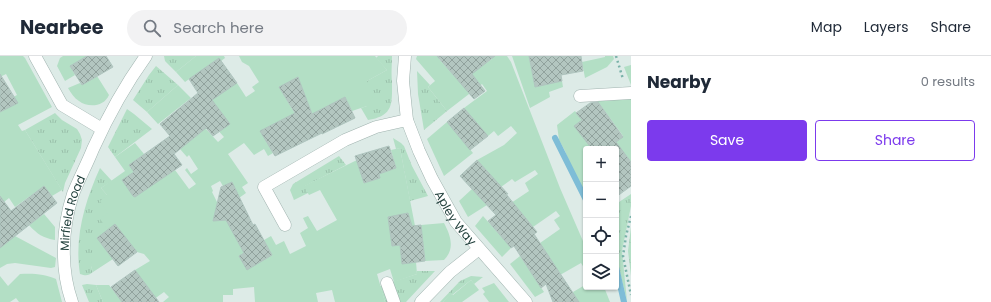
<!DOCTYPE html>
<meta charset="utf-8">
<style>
:root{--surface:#fff;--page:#f2f2f3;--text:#1f2937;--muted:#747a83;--line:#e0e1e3;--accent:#7c3aed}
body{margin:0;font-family:Poppins,sans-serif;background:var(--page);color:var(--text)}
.controls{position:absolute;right:12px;bottom:12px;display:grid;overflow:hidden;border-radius:4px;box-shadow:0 1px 3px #0004}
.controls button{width:36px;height:36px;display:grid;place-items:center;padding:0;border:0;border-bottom:1px solid var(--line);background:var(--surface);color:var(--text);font:20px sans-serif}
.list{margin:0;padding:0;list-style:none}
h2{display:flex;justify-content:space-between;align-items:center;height:52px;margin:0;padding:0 16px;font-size:17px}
h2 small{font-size:13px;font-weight:400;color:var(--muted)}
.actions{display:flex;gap:8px;padding:12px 16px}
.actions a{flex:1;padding:9px 0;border:1px solid var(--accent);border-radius:4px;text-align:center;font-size:14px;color:var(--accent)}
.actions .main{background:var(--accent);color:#fff}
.icon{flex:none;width:22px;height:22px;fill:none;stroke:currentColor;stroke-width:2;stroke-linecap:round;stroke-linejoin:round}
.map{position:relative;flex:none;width:631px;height:246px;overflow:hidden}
header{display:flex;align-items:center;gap:24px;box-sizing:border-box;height:56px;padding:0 20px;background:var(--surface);border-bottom:1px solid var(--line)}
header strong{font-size:19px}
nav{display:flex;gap:22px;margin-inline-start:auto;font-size:14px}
.search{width:280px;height:36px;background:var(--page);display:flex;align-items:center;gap:10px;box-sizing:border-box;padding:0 14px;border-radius:22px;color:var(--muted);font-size:15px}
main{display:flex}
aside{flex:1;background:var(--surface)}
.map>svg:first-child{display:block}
.grass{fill:url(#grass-tufts)}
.garden{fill:#b3dfc5}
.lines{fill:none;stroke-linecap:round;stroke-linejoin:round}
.stream{stroke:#7ebdd7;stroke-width:6}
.building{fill:url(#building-cross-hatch);stroke:#afc5bf}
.minor-casing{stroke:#a0b3af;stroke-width:13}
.path{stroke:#7ab2a9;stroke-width:2.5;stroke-dasharray:2 3;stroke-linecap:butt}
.minor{stroke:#fff;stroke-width:12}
.labels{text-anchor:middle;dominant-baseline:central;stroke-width:3.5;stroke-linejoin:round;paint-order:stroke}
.street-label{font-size:12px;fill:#1d3c38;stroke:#eef8f4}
</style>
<header>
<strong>Nearbee</strong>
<div class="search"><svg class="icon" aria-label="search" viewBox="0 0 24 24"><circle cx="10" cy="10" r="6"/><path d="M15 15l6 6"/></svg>Search here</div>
<nav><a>Map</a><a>Layers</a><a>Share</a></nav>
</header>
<main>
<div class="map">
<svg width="631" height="246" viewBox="0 0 631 246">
<defs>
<pattern id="grass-tufts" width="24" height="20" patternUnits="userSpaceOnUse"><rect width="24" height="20" fill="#b3dfc5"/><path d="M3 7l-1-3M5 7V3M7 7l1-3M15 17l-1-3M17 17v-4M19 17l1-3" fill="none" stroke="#9ac0aa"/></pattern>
<pattern id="building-cross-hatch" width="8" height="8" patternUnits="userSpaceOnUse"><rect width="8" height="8" fill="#b3c6c0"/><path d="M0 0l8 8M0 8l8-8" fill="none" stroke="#91a29d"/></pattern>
</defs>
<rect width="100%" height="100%" fill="#ddebe7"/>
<!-- grass -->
<path class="grass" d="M164,0H196L176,16L165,5Z
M378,0H392C392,9 391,17 392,26C392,47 394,60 368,64L361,52L367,50V25L387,14L376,2Z
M156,10L178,29L147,56L133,44L149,19Z
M417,15L430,29L428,31L447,55L424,74L418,38Z
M127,53L134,58L152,73L115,101L108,91Z
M55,57L62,64L77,73L80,78L82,84L81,92L65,127L63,136L25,74Z
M393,82L401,87L404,90L412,110L428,140L410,145L400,92L396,93Z
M339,100L346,109L305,130L308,137L294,144L290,134L293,128Z
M100,112L112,125L101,132L107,139L108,157V174L91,210L93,216C88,220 86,220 80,218C74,181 85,145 100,112Z
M631,138V150L622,195L627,245L616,200V148Z
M631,171V220L628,195Z
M417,215H435L406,246H385L380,230L417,218Z
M471,220L483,221L474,228L471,224L452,239V238L443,246H440L460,225Z
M87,228L96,229L103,246H89L82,229Z"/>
<!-- garden -->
<path class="garden" d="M0,0H23L25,2L52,51L18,69L22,75L25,74L62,134L52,140L44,130L15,151L9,142L4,146L6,157L0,158V56L7,52L4,46L17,39L6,18L0,21Z
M63,0H87L70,10L75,19L65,25L57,10L60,2Z
M196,0H224L225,2L221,5L219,2L185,26L176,16Z
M239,0H375L387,14L367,25L374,38L367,50L352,55L345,41L312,58L298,21L279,31L298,63L282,72L278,66L263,74L264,82L273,97L268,100L264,93L254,99L244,87L228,98L248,127L242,131L246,137L239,142L223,130L220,125L211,130L213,135L212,136L220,152L216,162L219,165L226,163L244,197L239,200L244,209L250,206L253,210L272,199L264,184L271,180L276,189L284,185L290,198L306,190L300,177L308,172L303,162L308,160L317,175L337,164L320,134L309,139L304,130L357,104L364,127L380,122L379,118L396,112L391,94L400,92L415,170L390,173L392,190L400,189L416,206L417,218L394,226L390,213L377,218L385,246H335L332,234L316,237L318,246H255L254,231L233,233V239H223V246H163L169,241L164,236L150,246L145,228L135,214L150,205L144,198L137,196L108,174L100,163L108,157L100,145L107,139L101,132L125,115L115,101L135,87L144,98L129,109L143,128L157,118L161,123L175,114L189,133L196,128L185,114L187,112L191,118L198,113L189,99L187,101L180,93L205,72L218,86L224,81L214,70L202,42L237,27L246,41L255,35L252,31L259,26L249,10L242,6Z
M417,0H442L439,3L454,20L469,8L475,15L492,3L490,0H507L511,6L560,132L586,192V215L581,207L560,219L540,187L560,173L554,164L560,160L556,155L533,171L523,159L516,164L505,151L529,135L525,127L538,118L535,114L515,126L512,123L501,131L477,104L504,89L517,77L511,70L498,80L494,75L488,80L464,52L487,35L482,28L447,55L428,31L435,25L416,3Z
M512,0H534L529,1L535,30L562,25L563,31L549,36L550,41L530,52Z
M605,0H613L614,3L607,11L585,22L582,6L605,1Z
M631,9V29L624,11Z
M97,20L109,39C104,51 88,52 79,45C74,42 71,37 68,32L80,27L82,29Z
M178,29L191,42L158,68L147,56Z
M631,42V106L616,86L623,80L596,43Z
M575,55L582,64L575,70L592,93H586V135L583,137L573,117L565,95L559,84L557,69Z
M447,66L473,97L444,120L427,83Z
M472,133L487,149L468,161L459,145Z
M44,158L55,171V184C43,182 37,178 29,169Z
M483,160L511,192L502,201L475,170Z
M444,167C451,180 455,193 444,204L425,205L421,169Z
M15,180L56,202L55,211L51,212L15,207L7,208L0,212V192Z
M97,182L113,203L93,216L91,210L93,185Z
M520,200L544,236L535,241L510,208Z
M20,218C32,217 46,218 56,223L62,246H19L16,242L10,246H0V220L8,230Z
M471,224L479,234L462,246H443L451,238L453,239Z
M494,227L509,246H489L483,238L485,236L482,232Z
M586,228V231H604L610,246H577L573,236L585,229Z
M96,229H109L122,246H103Z"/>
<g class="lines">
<!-- stream -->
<path class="stream" d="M555,82L586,144
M616,211L624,246"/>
</g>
<!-- building -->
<path class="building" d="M87,0H106L113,11L82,29L70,10Z
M437,0H495L472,18L485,35L474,43Z
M529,0H581L583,15L561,19L562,25L535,31Z
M219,2L237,27L212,44L230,68L213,80L206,72L174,98L182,109L135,141L133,140L122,124L134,116L129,109L170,80L160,68L198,37L189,23Z
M0,18L18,47L0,56Z
M298,21L312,58L345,41L355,62L322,78V77L275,100L260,75L295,57L279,31Z
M598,46L623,81L616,86L631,106V130L616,141V93H592L574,70L582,64L576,57L590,47Z
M464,52L488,80L470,94L447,66Z
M389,90L396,112L379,118L380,122L364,127L355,100Z
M477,104L508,138H506L537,176L534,178L579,246H553L546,228L541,232L514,190L511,192L488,165L496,159L460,120Z
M232,126L253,169L255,168L272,199L247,214L239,200L244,197L226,164L213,165L221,131Z
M44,130L57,147L0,192V140L11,155Z
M408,157L412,170L421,169L425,205L402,208L400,189L392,190L388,161Z
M115,168L137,196L118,210L97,182Z
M135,214L159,246H122L111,231Z"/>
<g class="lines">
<!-- minor casing -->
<g class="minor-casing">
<g id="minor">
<path d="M35,0L62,49L102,73"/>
<path id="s1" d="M405,0L403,25L407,64L419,95L432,123L456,166L526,246"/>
<path d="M580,40L631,37"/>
<path d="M285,169L264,131L345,84L376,71L407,64"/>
<path d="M387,227L394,246"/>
<path id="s2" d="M72,246C60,212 62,172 73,138C79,123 87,108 93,93C108,60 125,29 146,0"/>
<path d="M421,246L450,216L479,193"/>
</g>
</g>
<!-- path -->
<path class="path" d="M616,0L623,23
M631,160L626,180L623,200L631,239"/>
<!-- minor -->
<use href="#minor" class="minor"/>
</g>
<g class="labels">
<!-- street labels -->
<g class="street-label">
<text stroke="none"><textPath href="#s2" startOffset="91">Mirfield Road</textPath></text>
<text stroke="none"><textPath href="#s1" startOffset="174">Apley Way</textPath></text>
</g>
</g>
</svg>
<div class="controls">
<button>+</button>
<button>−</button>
<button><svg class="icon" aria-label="locate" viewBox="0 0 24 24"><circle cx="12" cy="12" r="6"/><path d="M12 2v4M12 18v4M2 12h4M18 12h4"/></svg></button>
<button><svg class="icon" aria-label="layers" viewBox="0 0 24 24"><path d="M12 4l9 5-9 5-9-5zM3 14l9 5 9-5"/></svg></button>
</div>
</div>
<aside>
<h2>Nearby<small>0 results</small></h2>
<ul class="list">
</ul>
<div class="actions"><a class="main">Save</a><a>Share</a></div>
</aside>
</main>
